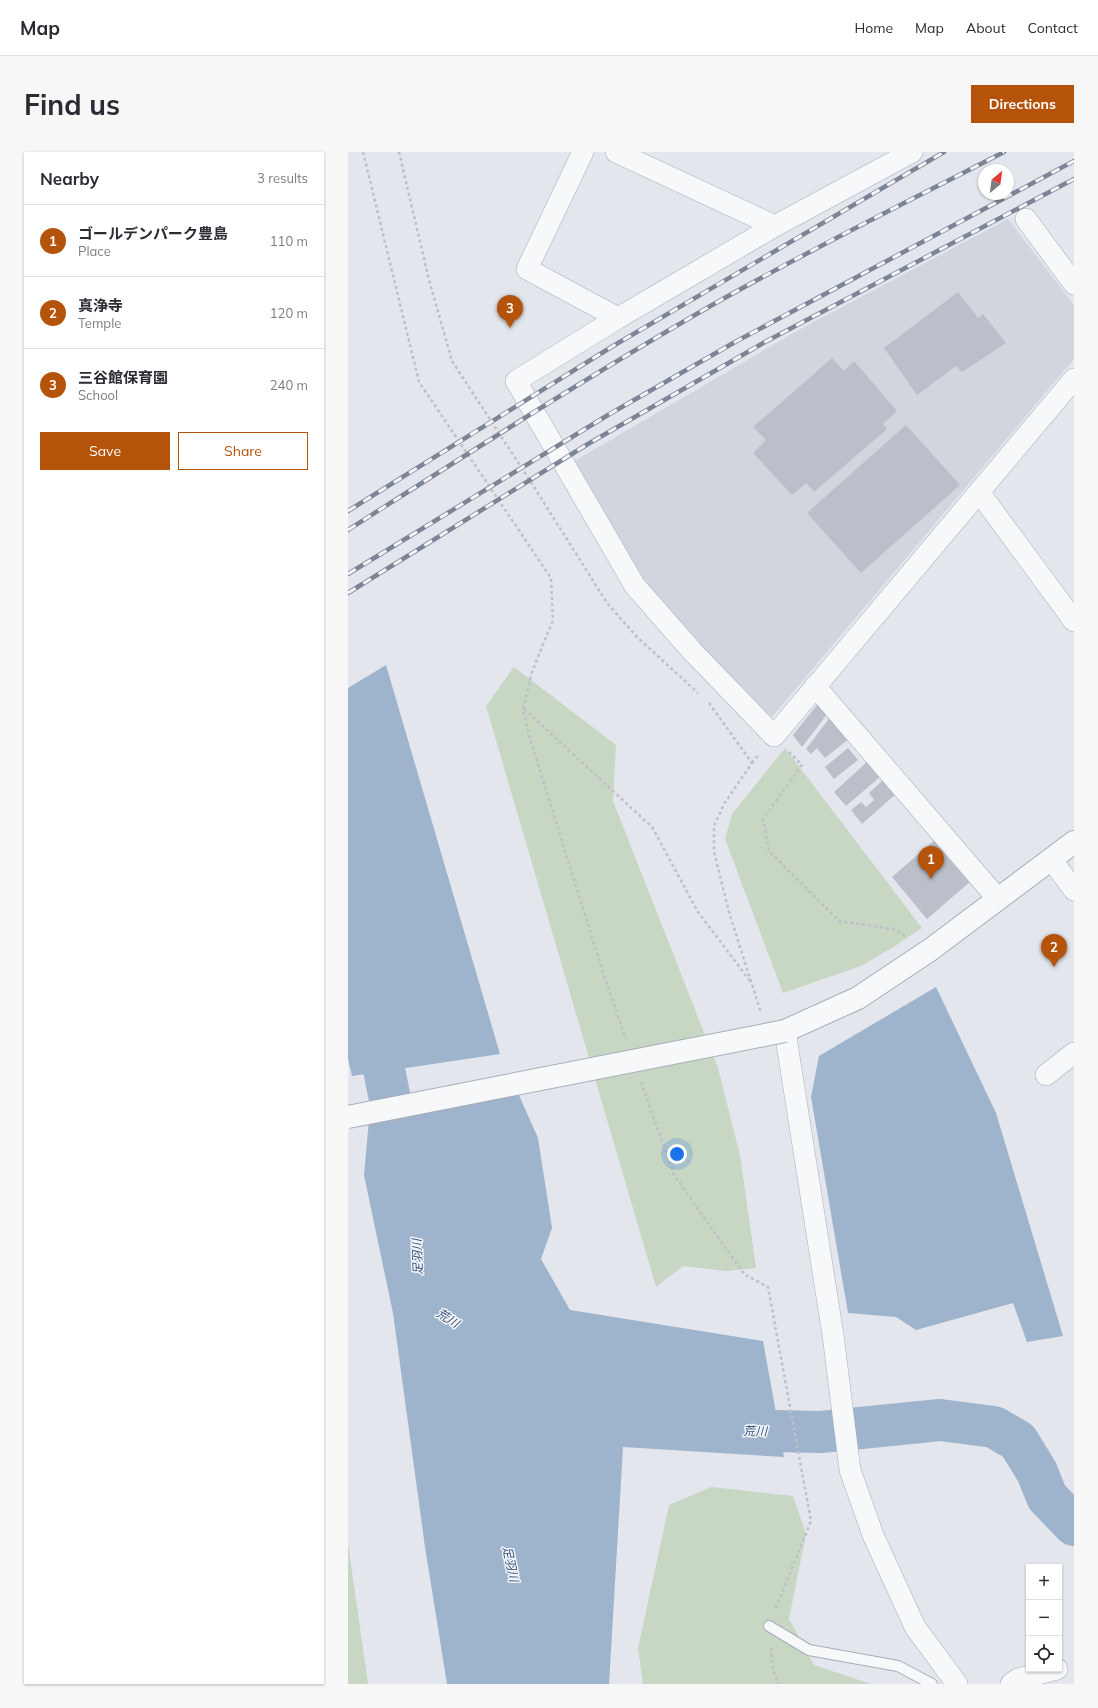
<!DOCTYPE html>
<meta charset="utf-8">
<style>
:root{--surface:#fff;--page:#f7f7f7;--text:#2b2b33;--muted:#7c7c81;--line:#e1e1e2;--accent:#b45309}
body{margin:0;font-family:Mulish,"Noto Sans JP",sans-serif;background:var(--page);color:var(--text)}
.controls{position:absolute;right:12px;bottom:12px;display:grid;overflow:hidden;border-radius:0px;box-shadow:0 1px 3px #0004}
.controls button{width:36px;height:36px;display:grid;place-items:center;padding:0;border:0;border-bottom:1px solid var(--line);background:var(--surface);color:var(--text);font:20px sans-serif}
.compass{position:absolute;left:630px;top:12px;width:36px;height:36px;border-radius:50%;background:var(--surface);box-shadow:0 1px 3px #0004;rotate:29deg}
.you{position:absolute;left:329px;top:1002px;width:14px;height:14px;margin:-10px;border:3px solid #fff;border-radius:50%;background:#1a73e8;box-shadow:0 0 0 6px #1a73e833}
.badge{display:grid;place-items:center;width:26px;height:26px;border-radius:50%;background:var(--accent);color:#fff;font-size:13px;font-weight:700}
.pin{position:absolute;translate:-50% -33px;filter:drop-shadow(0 1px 2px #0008)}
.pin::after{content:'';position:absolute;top:21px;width:14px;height:12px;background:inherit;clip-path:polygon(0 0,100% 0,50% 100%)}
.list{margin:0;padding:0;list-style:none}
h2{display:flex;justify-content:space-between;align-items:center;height:52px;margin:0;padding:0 16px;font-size:17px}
h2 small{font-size:13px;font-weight:400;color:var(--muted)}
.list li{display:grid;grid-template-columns:26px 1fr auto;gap:12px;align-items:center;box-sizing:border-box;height:72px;padding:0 16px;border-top:1px solid var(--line)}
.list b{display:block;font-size:15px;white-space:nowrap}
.list p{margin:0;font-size:13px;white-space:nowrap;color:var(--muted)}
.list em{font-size:13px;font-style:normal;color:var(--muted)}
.actions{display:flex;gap:8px;padding:12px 16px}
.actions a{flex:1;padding:9px 0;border:1px solid var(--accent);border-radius:0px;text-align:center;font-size:14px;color:var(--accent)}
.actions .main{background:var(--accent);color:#fff}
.icon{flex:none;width:22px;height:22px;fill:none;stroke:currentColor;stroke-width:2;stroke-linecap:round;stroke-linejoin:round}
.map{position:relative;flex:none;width:726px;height:1532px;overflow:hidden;border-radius:0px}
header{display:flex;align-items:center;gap:24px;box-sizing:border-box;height:56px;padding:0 20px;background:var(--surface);border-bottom:1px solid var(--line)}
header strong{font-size:19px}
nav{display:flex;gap:22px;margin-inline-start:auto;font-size:14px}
.intro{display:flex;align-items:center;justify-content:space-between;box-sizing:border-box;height:96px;padding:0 24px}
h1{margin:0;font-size:28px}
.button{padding:10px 18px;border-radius:0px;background:var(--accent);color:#fff;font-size:14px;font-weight:700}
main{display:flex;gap:24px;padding:0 24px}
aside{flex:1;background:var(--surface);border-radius:0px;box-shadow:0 1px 3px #0004}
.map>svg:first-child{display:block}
.built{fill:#d1d5de}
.green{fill:#c8d6c4}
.water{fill:#9eb3cc}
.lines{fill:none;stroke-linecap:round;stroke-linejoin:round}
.river{stroke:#9eb3cc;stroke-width:42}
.building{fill:#babfca}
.service-casing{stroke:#a8adb7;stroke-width:12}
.minor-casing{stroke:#a8adb7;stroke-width:22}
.tertiary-casing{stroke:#a8adb7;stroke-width:24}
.path{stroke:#bdc1c7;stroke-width:2.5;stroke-dasharray:3 3;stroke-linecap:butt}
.service{stroke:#f6f8fa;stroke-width:10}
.minor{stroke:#f6f8fa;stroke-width:21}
.tertiary{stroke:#f6f8fa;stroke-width:22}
.rail-casing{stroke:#7c8596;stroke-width:4.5}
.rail{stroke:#f3f5f9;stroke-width:3;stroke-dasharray:9;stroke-linecap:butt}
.tertiary-bridge-casing{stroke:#a8adb7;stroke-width:24;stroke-linecap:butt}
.tertiary-bridge{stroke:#f6f8fa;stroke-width:22}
.labels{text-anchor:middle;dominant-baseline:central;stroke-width:3;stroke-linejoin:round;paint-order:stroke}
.water-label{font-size:12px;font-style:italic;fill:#33507a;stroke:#f3f5f9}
</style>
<header>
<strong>Map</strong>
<nav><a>Home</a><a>Map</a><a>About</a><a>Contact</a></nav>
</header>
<div class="intro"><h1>Find us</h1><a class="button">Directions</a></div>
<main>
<aside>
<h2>Nearby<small>3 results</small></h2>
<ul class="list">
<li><span class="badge">1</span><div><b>ゴールデンパーク豊島</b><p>Place</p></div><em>110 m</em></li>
<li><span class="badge">2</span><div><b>真浄寺</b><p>Temple</p></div><em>120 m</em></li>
<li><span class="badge">3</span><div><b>三谷館保育園</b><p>School</p></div><em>240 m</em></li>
</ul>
<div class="actions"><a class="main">Save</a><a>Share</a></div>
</aside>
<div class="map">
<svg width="726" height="1532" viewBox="0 0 726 1532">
<rect width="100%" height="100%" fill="#e3e6ec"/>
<!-- built -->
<path class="built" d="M660,67L726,153V207L424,565L352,494L294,428L223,311L447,180Z"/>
<!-- green -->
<path class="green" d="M166,515L268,593L265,649L370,916L392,1003L408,1116L379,1119L335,1114L308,1135L138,554Z
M437,596L574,776L550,792L513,814L435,841L377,687L384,662Z
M363,1335L445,1344L458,1382L441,1467L466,1513L523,1532H295L290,1496L321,1353Z
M0,1392L20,1532H0Z"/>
<!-- water -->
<path class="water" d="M38,513L152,902L4,924L0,907V536Z
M588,835L648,961L715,1184L679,1190L665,1151L568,1178L548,1165L500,1161L463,945L471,904Z
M170,941L190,986L204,1076L193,1107L222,1158L415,1189L436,1305L275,1295L261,1532H99L77,1395L45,1161L16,1023L21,968Z"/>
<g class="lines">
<!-- river -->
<path class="river" d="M25,862L53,1003
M374,1278L473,1280L592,1268L646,1275L670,1289L689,1320L699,1345L726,1373"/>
</g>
<!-- building -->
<path class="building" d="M610,140L630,166L635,162L658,191L614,220L608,214L569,243L536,196Z
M484,206L496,219L506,209L549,259L535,272L539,277L466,340L458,331L444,343L405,301L418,288L405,275Z
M558,273L612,333L513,421L459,361Z
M469,553L480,561L454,595L445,583Z
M483,564L502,586L477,606L469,596L463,602L458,597Z
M500,596L510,608L486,627L477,615Z
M520,609L533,624L498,654L486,640Z
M536,627L549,641L514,672L503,658L513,650L518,655L526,648L521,641Z
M588,687L623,729L579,767L544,725Z"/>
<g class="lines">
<!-- service casing -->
<g class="service-casing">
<path id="service" d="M421,1474L461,1498L550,1514L584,1532"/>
</g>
<!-- minor casing -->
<g class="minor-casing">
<path id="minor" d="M235,0L179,117L270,166L427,74L564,0
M268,0L427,74
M678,67L726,132
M270,166L168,229L287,434L344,499L426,584L726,227
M631,340L726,469
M467,534L650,747
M703,707L726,738
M437,879L485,1183L502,1318L525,1383L567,1475L609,1532
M698,923L726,901
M663,1532L670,1527L709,1517"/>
</g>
<!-- tertiary casing -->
<g class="tertiary-casing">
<path id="tertiary" d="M437,879L510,846L582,798L726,690"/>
</g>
<!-- path -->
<path class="path" d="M15,0L71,230L203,426L205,468L184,520L175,557L181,583L256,824L278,887
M51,0L81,128L104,209L188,338L259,451L289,485L350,541
M361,551L404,611L376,652L366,674V700L381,760L413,861
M176,557L304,675L350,760L402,829
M441,600L454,613L415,667L421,699L491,769L545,777L559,785
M404,611L411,602
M293,930L326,1023L396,1122L420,1135L463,1369L427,1458
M423,1496L425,1519L431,1532"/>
<!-- service -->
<use href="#service" class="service"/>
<!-- minor -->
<use href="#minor" class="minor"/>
<!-- tertiary -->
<use href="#tertiary" class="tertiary"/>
<!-- rail casing -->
<g class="rail-casing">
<path id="rail" d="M0,359L265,194L596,0
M0,378C121,301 242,223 366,152C461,98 559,50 656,0
M0,422L260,263L387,190L726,9
M0,441L240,292L417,190L726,27"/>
</g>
<!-- rail -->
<use href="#rail" class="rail"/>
<!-- tertiary-bridge casing -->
<g class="tertiary-bridge-casing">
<path id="tertiary-bridge" d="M0,965L437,879"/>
</g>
<!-- tertiary-bridge -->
<use href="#tertiary-bridge" class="tertiary-bridge"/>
</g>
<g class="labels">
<!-- water labels -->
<g class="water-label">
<text transform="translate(69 1105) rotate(-92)">足羽川</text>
<text transform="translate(100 1166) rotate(32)">荒川</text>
<text transform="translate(407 1279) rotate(1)">荒川</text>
<text transform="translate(163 1412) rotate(78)">足羽川</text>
</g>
</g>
</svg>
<div class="controls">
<button>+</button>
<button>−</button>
<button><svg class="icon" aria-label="locate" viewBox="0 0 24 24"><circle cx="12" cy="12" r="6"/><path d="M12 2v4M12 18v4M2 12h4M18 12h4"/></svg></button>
</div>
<svg class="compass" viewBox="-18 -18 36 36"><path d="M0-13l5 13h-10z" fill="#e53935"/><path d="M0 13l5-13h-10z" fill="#7c7c81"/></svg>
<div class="you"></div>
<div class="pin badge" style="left:583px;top:727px">1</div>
<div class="pin badge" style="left:706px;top:815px">2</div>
<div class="pin badge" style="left:162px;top:176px">3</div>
</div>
</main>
